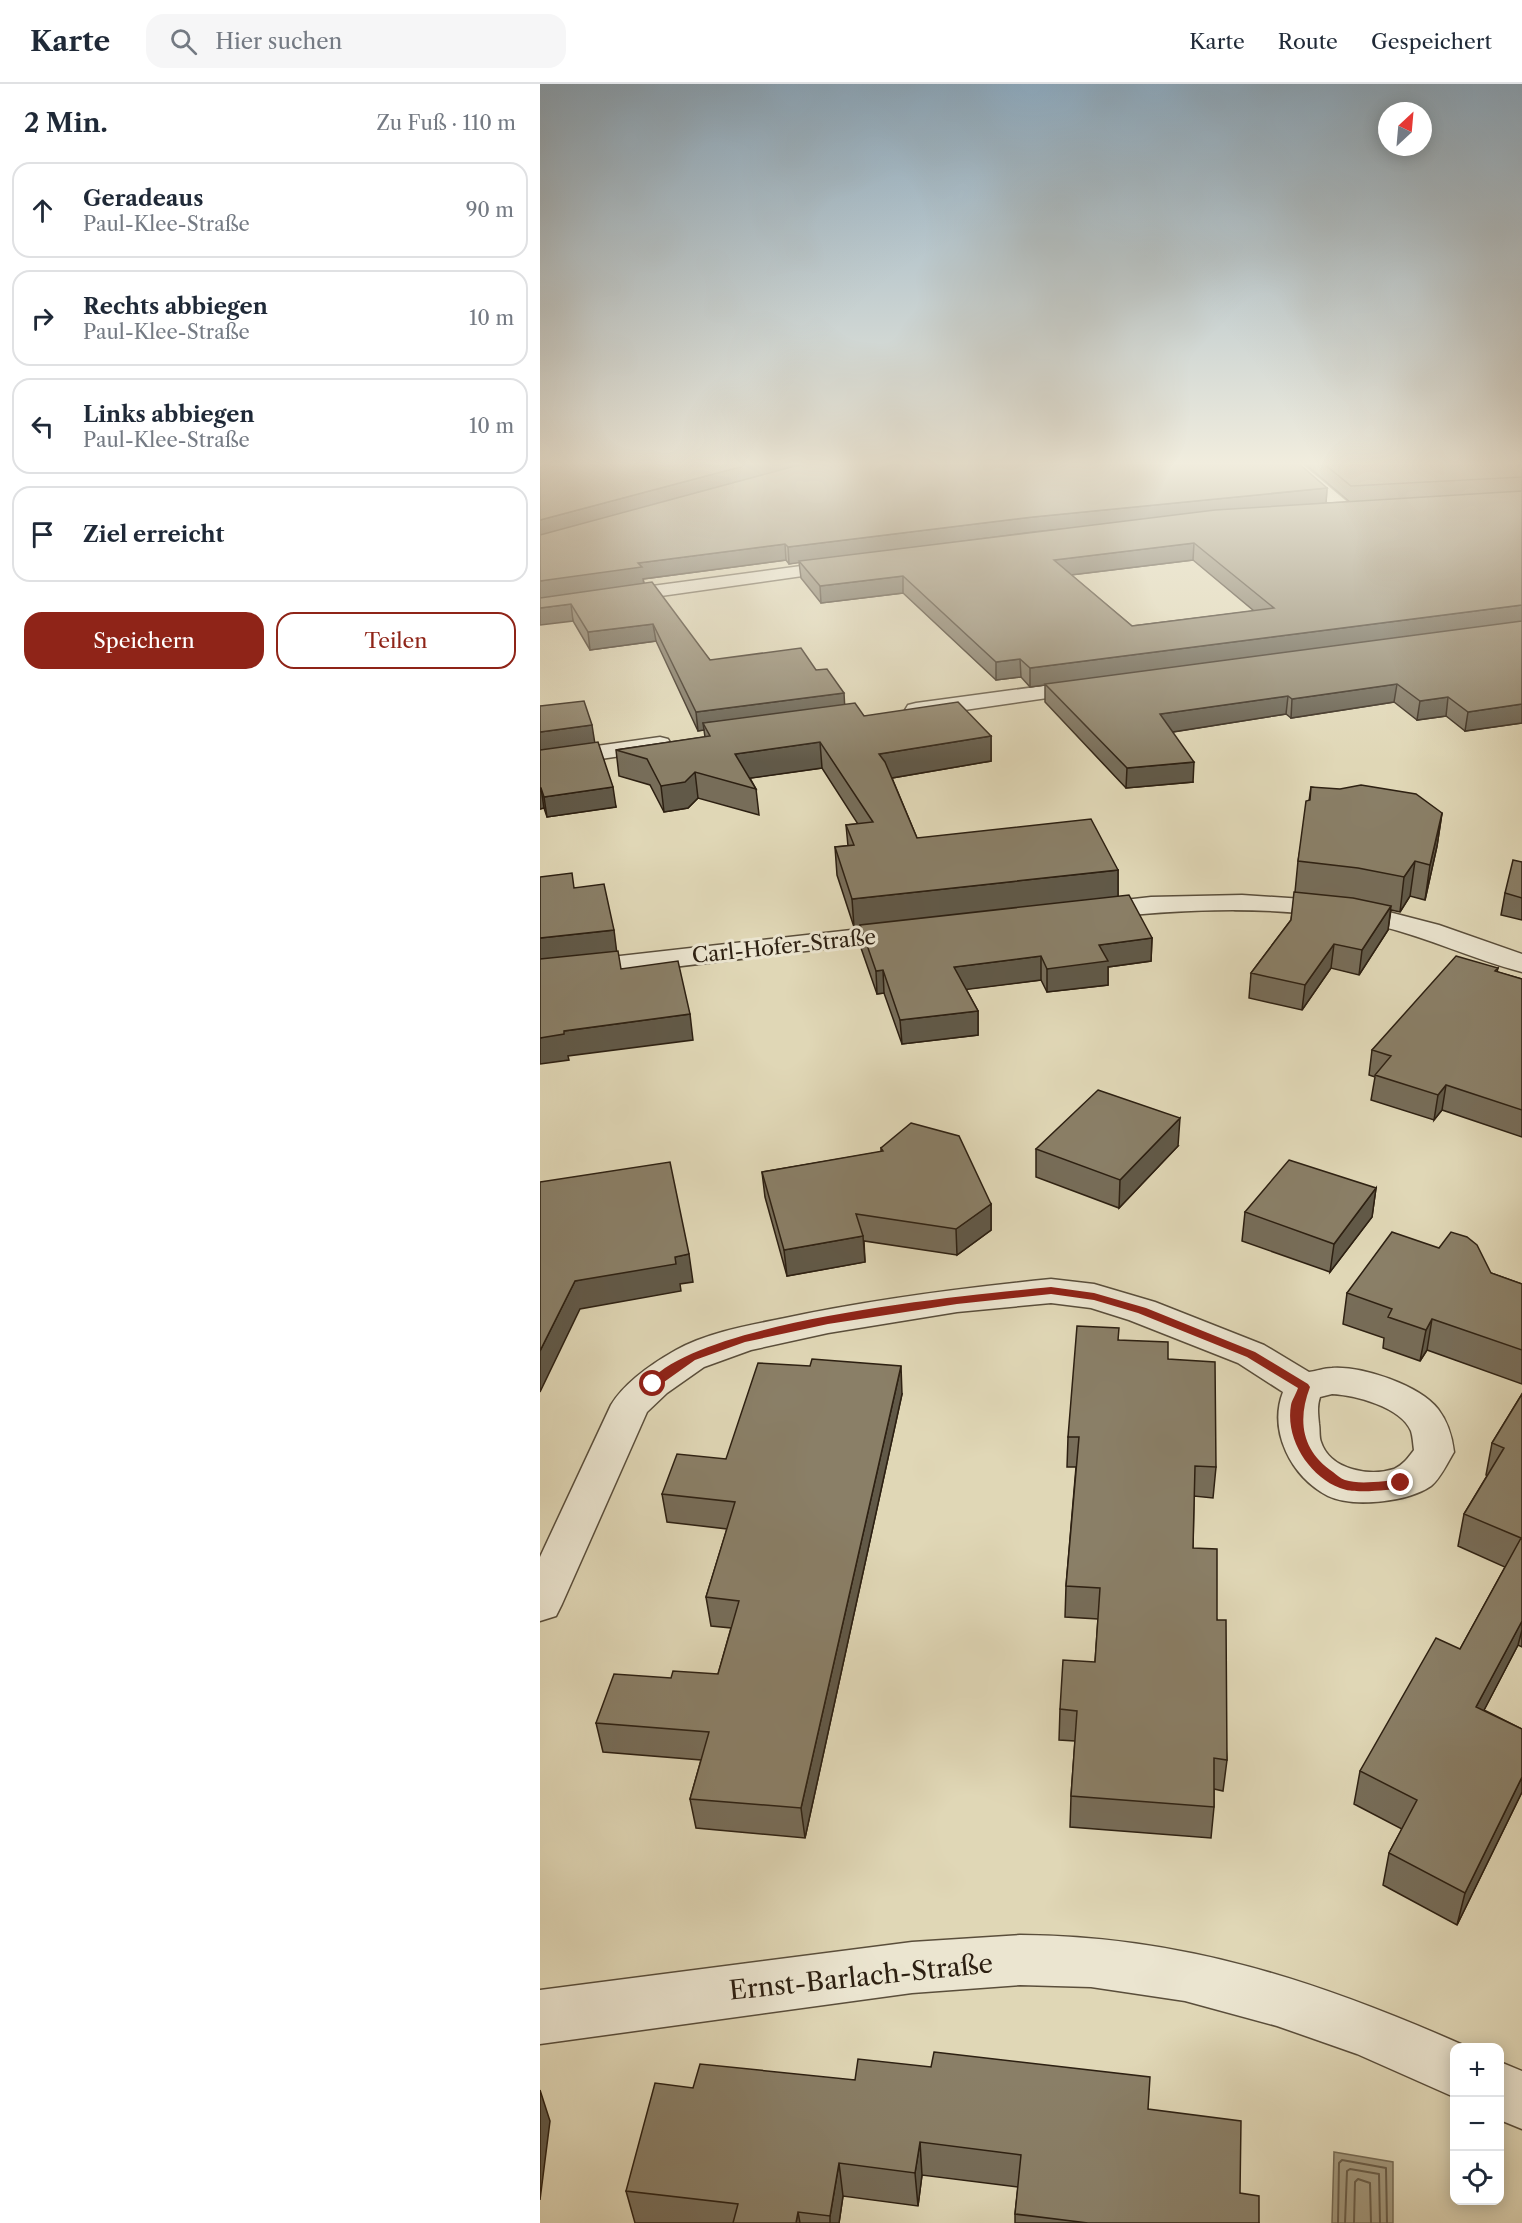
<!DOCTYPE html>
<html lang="de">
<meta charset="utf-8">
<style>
:root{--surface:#fff;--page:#f6f6f7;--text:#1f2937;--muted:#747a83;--line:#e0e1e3;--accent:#8f2418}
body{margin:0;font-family:"Libre Caslon Text",serif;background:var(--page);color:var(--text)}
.controls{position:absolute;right:18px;bottom:18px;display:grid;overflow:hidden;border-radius:12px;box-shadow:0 3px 15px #0003}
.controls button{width:54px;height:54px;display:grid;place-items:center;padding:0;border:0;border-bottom:2px solid var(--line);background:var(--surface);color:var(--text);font:30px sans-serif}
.compass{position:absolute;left:838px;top:18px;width:54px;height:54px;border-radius:50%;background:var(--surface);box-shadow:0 3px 15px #0003;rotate:26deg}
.stop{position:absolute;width:18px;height:18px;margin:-14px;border:4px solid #8f2418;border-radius:50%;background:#fff}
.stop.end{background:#8f2418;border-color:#fff;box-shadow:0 2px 6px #0008}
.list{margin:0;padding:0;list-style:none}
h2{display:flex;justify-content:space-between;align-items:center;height:78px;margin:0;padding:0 24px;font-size:26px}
h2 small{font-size:20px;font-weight:400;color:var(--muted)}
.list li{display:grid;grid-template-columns:39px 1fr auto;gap:18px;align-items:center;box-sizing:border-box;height:96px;margin:0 12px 12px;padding:0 12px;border:2px solid var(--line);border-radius:18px}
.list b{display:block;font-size:22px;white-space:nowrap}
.list p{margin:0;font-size:20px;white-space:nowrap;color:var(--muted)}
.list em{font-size:20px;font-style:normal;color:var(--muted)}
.actions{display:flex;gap:12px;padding:18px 24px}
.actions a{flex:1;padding:14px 0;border:2px solid var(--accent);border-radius:18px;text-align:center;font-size:21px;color:var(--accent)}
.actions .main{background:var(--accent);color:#fff}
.icon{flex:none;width:33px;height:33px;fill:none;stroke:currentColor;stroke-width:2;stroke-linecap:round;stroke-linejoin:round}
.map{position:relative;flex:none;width:982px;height:2139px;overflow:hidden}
header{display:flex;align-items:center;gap:36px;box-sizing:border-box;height:84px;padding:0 30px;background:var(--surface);border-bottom:2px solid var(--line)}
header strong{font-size:28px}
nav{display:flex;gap:33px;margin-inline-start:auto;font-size:21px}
.search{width:420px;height:54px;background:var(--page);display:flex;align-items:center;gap:15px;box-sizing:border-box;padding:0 21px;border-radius:18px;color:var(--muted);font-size:22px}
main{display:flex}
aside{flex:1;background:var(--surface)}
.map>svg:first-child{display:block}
.water{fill:#a3997e;stroke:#746953;stroke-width:1.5}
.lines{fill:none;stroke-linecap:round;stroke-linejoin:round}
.shore{stroke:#685c48;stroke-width:2}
.minor-casing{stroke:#5a4e3b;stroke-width:3}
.minor{fill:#ebe5d0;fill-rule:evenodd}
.wall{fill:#776d59;stroke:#2d2012;stroke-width:1.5;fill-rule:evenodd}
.shaded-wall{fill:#615948;stroke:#2d2012;stroke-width:1.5}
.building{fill:#8a7f67;stroke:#2d2012;stroke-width:1.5;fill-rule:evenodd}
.route{fill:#8f2418}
.labels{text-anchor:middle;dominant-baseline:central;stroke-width:6;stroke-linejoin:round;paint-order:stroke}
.street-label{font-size:21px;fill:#2d2012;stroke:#ebe5d0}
.near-street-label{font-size:26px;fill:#2d2012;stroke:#ebe5d0}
</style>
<header>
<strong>Karte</strong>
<div class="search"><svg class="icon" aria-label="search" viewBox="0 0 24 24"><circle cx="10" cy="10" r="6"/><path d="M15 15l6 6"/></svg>Hier suchen</div>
<nav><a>Karte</a><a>Route</a><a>Gespeichert</a></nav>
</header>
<main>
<aside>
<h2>2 Min.<small>Zu Fuß · 110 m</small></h2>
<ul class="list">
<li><svg class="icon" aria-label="ahead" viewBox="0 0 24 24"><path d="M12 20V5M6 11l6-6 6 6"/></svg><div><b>Geradeaus</b><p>Paul-Klee-Straße</p></div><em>90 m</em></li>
<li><svg class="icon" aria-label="right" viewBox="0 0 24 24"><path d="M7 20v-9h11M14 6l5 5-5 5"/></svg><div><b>Rechts abbiegen</b><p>Paul-Klee-Straße</p></div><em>10 m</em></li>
<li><svg class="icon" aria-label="left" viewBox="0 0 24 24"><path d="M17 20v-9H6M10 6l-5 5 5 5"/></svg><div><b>Links abbiegen</b><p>Paul-Klee-Straße</p></div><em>10 m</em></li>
<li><svg class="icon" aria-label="arrive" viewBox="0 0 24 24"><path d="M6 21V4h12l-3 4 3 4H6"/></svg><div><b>Ziel erreicht</b></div></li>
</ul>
<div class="actions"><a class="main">Speichern</a><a>Teilen</a></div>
</aside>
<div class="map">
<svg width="982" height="2139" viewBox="0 0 982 2139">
<rect width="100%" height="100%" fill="#e0d7b6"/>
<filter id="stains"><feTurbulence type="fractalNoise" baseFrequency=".00333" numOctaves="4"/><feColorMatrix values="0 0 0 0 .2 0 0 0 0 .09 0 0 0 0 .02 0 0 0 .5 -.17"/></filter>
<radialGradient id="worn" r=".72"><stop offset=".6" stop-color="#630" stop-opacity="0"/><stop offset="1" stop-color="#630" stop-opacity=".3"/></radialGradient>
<!-- water -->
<path class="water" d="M794,2068L853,2078V2139H792Z"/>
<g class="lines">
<!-- shore -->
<path class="shore" d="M798,2139L799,2079L802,2076L846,2084L847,2139
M805,2139L807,2087L810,2085L839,2090L840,2139
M814,2139L815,2098L818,2095L830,2099L831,2139"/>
<!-- minor casing -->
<g class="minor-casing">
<path id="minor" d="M744,379H761L811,421L813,425L811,429H799Z
M306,476L312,477L315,481L312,485L0,529V517Z
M548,596L556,597L559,602L556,607L376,633L368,631L365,626L368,621L376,619Z
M120,653L128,655L131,660L128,665L0,684V670Z
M702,811L793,817L841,826L899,841L982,870V888C934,876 888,853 840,842C745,819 645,825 550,835L540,833L537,827L540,821L611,813Z
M365,840L375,842L379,848L375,854L0,899V881Z
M511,1195L554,1200L615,1218L724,1261L769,1288C777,1287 784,1284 792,1284C822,1282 879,1301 898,1325C908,1338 912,1352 914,1368C908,1378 900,1395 891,1402C868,1418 813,1424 788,1412C751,1393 728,1347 743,1308L698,1279L589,1236L551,1224L511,1219L417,1228L288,1249L211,1266L164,1283L127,1309L107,1328L22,1520L16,1532L0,1537V1473L71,1321C85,1298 113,1279 136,1266C168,1248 211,1241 245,1234C333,1215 422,1204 511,1195ZM792,1310C815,1311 861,1323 871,1347C873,1353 873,1360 874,1366C868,1374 863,1381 854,1385C830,1393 790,1386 781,1358C779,1353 780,1346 779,1340C778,1329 777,1322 780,1313Z
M480,1851C644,1852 781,1898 930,1964H914V2013L817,1970L737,1942L645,1917L551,1903L480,1901L372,1909L0,1960V1906L372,1858Z
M960,1978L982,1987V2045L960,2036Z"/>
</g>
<!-- minor -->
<use href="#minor" class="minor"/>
</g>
<!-- wall -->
<path class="wall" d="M0,379L787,404L786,419L810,418L764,379H982V639L925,647L906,632L877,636L854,618L751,634L746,630L632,648L653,698L586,704L505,618V601L490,603L481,593L456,596L363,509L281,519L261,494L259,478L249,480L246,476L103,495L104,499L170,576L276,586L304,620L324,632L451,652V677L352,694L377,754L578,786V812L612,854L611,877L568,883V901L507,908L501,896L426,905L438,927V951L362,960L344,909L337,910L321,864L320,843H314L297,791L295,763L308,762L306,741L318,740L282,684L210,694L216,705L219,731L158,714L148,724L124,728L110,701L79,692L76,666L165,653L164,646L158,647L116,557L50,566L33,537ZM653,476L714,527L592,542L531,491Z
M0,622L54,659L76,723L7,733L4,724L0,725Z
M771,703L902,729L897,762L885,816L870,812L860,828L851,826L848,846L819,891L791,884L762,926L709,914L711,889L751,836L755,808L758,777L769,717Z
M982,778V836L961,831L965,809Z
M958,884L957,888L982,895V1053L902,1026L894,1036L831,1016L835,993L829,991L832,966Z
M638,1062L579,1124L496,1093V1065Z
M341,1064L451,1120V1146L417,1171L324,1157L325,1178L247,1192L225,1113L222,1088L341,1068Z
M836,1104L832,1133L790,1188L702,1157L705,1128Z
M951,1189L982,1200V1300L887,1266L880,1277L843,1264L844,1254L803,1240L807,1209Z
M578,1256L628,1275L676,1383L673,1414L654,1412L653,1464L677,1536L687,1676L683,1707L674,1705V1723L671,1754L530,1743L531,1712L535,1657L519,1656L520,1625L555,1578L558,1535L525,1533L526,1502L536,1383H527L528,1353Z
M362,1310L265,1754L156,1744L150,1715L161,1676L63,1668L56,1639L178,1590L191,1544L171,1542L166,1513L187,1445L127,1438L122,1410L186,1375Z
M982,1310V1563L978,1561L944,1626L982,1645V1708L917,1841L843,1801L849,1769L862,1745L814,1720L820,1687L920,1565L965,1483L918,1462L924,1430L947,1392L946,1391L952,1359Z
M315,1996L608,2025L700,2109L719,2139H475V2130L478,2103L382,2091L378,2122L303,2112L299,2139H95L86,2107L153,2004Z"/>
<!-- shaded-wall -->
<path class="shaded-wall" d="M215,379H271L0,453V436Z
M787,404L786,419L493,448L249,480L248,463L493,433Z
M654,459L653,476L514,493V476Z
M245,460L246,476L103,495L104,500L0,515V497L98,479Z
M363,492V509L281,519L280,502Z
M31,520L33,537L0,541V524Z
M982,521V538L490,603V584Z
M113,540L116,557L50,566L48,548Z
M480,575L481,593L456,596V578Z
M857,600L854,618L751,634L752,615Z
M304,609L305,627L163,639L164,646L158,647L156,628Z
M748,612L746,630L620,650V630Z
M908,613L906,632L877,636L880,617Z
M982,620V639L925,647L928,628Z
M52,641L55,660L0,668V648Z
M451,652V677L340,696L339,670Z
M280,658L282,684L197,696L195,670Z
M654,678L653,698L586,704L587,684Z
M155,688L158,714L148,724L124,728L121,702Z
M73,703L76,723L7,733L4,713Z
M0,704H1L4,724L0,725Z
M902,729L897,762L885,816L890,781Z
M875,777L870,812L860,828L864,793Z
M578,786V814L314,843L312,815Z
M851,822L848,846L819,891L822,866Z
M74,846L77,870L0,879V854Z
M612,854L611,877L568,883V901L507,908V885L559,861Z
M794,860L791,884L762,926L765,901Z
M501,872V896L414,907V883Z
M343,886L344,909L337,910L336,887Z
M438,927V951L362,960L360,936Z
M150,930L153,956L28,972L29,976L0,980V954L24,947Z
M906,1001L902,1026L894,1036L898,1011Z
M640,1034L638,1062L579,1124L580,1096Z
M836,1104L832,1133L790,1188L794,1160Z
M451,1120V1146L417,1171L416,1145Z
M323,1152L325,1178L247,1192L244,1166Z
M149,1170L153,1198L140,1200L141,1207L40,1225L0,1308V1267L35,1197L135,1173Z
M892,1235L887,1266L880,1277L886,1246Z
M361,1282L362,1310L265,1754L261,1724Z
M982,1537V1546L978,1561L929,1655L936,1623Z
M982,1693V1708L917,1841L925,1809Z
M0,2006L10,2037L0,2116Z
M380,2058L382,2091L378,2122L375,2089Z
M299,2079L303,2112L299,2139H290V2132Z
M258,2128L260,2139H256Z"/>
<!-- building -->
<path class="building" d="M0,379H215L0,436Z
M266,379H758L787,404L493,433L248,463L245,460L98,479L102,483L0,497V451Z
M783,379H982V393L811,402Z
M982,407V521L490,584L480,575L456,578L363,492L280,502L259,477L675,426ZM654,459L734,524L592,542L514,476Z
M112,498L170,576L261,564L276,586L287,585L304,609L156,628L113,540L48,548L31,520L0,524V514Z
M982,537V620L928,628L908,613L880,617L857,600L752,615L748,612L620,630L654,678L587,684L505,600Z
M44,617L52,641L0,648V622Z
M418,618L451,652L339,670L345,678L377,754L551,735L578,786L312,815L295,763L314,761L306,741L333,738L280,658L195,670L216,705L155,688L145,698L121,702L107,675L76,666L170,652L163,639L315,619L324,632Z
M58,658L73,703L4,713L1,704H0V666Z
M821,701L876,710L902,729L890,781L875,777L864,793L818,784L758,777L766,717L770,716L771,703L800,705Z
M973,776L982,778V814L965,809Z
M32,789L34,804L64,800L74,846L0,854V793Z
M754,808L813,814L851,822L822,866L794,860L765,901L711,889L751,836Z
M589,811L612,854L559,861L568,877L507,885L501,872L414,883L438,927L360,936L343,886L336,887L320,841Z
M78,867L81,885L138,877L150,930L24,947V950L0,954V875Z
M916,872L958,884L955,887L982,895V1026L906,1001L898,1011L835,991L851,972L832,966Z
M558,1006L640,1034L580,1096L496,1065Z
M371,1039L419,1052L451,1120L416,1145L316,1130L323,1152L244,1166L222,1088L343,1067L341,1064Z
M749,1076L836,1104L794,1160L705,1128Z
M130,1078L149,1170L135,1173L136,1180L35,1197L0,1267V1098Z
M852,1148L899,1164L911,1148L927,1153L937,1161L951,1189L982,1200V1266L892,1235L886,1246L848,1233L852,1225L807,1209Z
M537,1242L579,1244L578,1256L628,1258V1275L675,1278L676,1383L655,1382L653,1464L677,1465V1536H686L687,1676L674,1674V1723L531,1712L537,1627L520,1625L523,1576L555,1578L560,1504L526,1502L539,1353H528Z
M272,1275L361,1282L261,1724L150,1715L169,1648L56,1639L74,1590L131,1594L133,1587L178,1590L199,1517L166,1513L195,1418L122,1410L137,1370L186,1375L218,1279L270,1282Z
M982,1310V1537L936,1623L982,1645V1693L925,1809L849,1769L877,1716L820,1687L896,1554L920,1565L981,1454L924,1430L964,1364L952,1359Z
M394,1968L610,1993L608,2025L701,2037L700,2109L719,2112V2139H548L475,2130L481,2071L380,2058L375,2089L299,2079L290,2132L258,2128L256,2139H193L198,2120L86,2107L115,1999L153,2004L160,1980L315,1996L318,1975L391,1983Z"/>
<!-- sky -->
<linearGradient id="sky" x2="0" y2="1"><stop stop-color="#8ca9be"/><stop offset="0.56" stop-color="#f1edde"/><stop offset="1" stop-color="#f1edde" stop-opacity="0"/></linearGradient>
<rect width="982" height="678" fill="url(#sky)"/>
<!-- route -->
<path class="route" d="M511,1203L554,1209L606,1224L715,1268L768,1300L770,1303C757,1337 762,1367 793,1388C797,1391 801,1395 805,1396C819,1401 846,1397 861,1395L867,1399C862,1405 854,1405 846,1406C833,1407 812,1409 800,1404C769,1392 745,1355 751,1321C752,1316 756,1310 758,1304L707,1273L598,1229L554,1216L511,1210L417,1220L288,1240L205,1258L155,1276L117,1303L113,1304L107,1300C157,1236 427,1211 511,1203Z"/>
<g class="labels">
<!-- street labels -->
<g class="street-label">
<text transform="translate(244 862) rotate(-6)">Carl-Hofer-Straße</text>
</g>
<!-- near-street labels -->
<g class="near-street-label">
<text transform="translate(321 1893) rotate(-6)">Ernst-Barlach-Straße</text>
</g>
</g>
<rect width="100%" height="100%" filter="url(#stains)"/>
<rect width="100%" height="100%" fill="url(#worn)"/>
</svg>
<div class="controls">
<button>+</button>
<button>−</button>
<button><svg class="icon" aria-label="locate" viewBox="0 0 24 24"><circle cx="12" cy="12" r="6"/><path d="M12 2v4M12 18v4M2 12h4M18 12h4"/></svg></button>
</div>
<svg class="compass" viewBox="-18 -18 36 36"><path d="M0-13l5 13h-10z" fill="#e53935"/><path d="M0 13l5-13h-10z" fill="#747a83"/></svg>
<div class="stop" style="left:113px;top:1300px"></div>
<div class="stop end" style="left:861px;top:1399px"></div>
</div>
</main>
